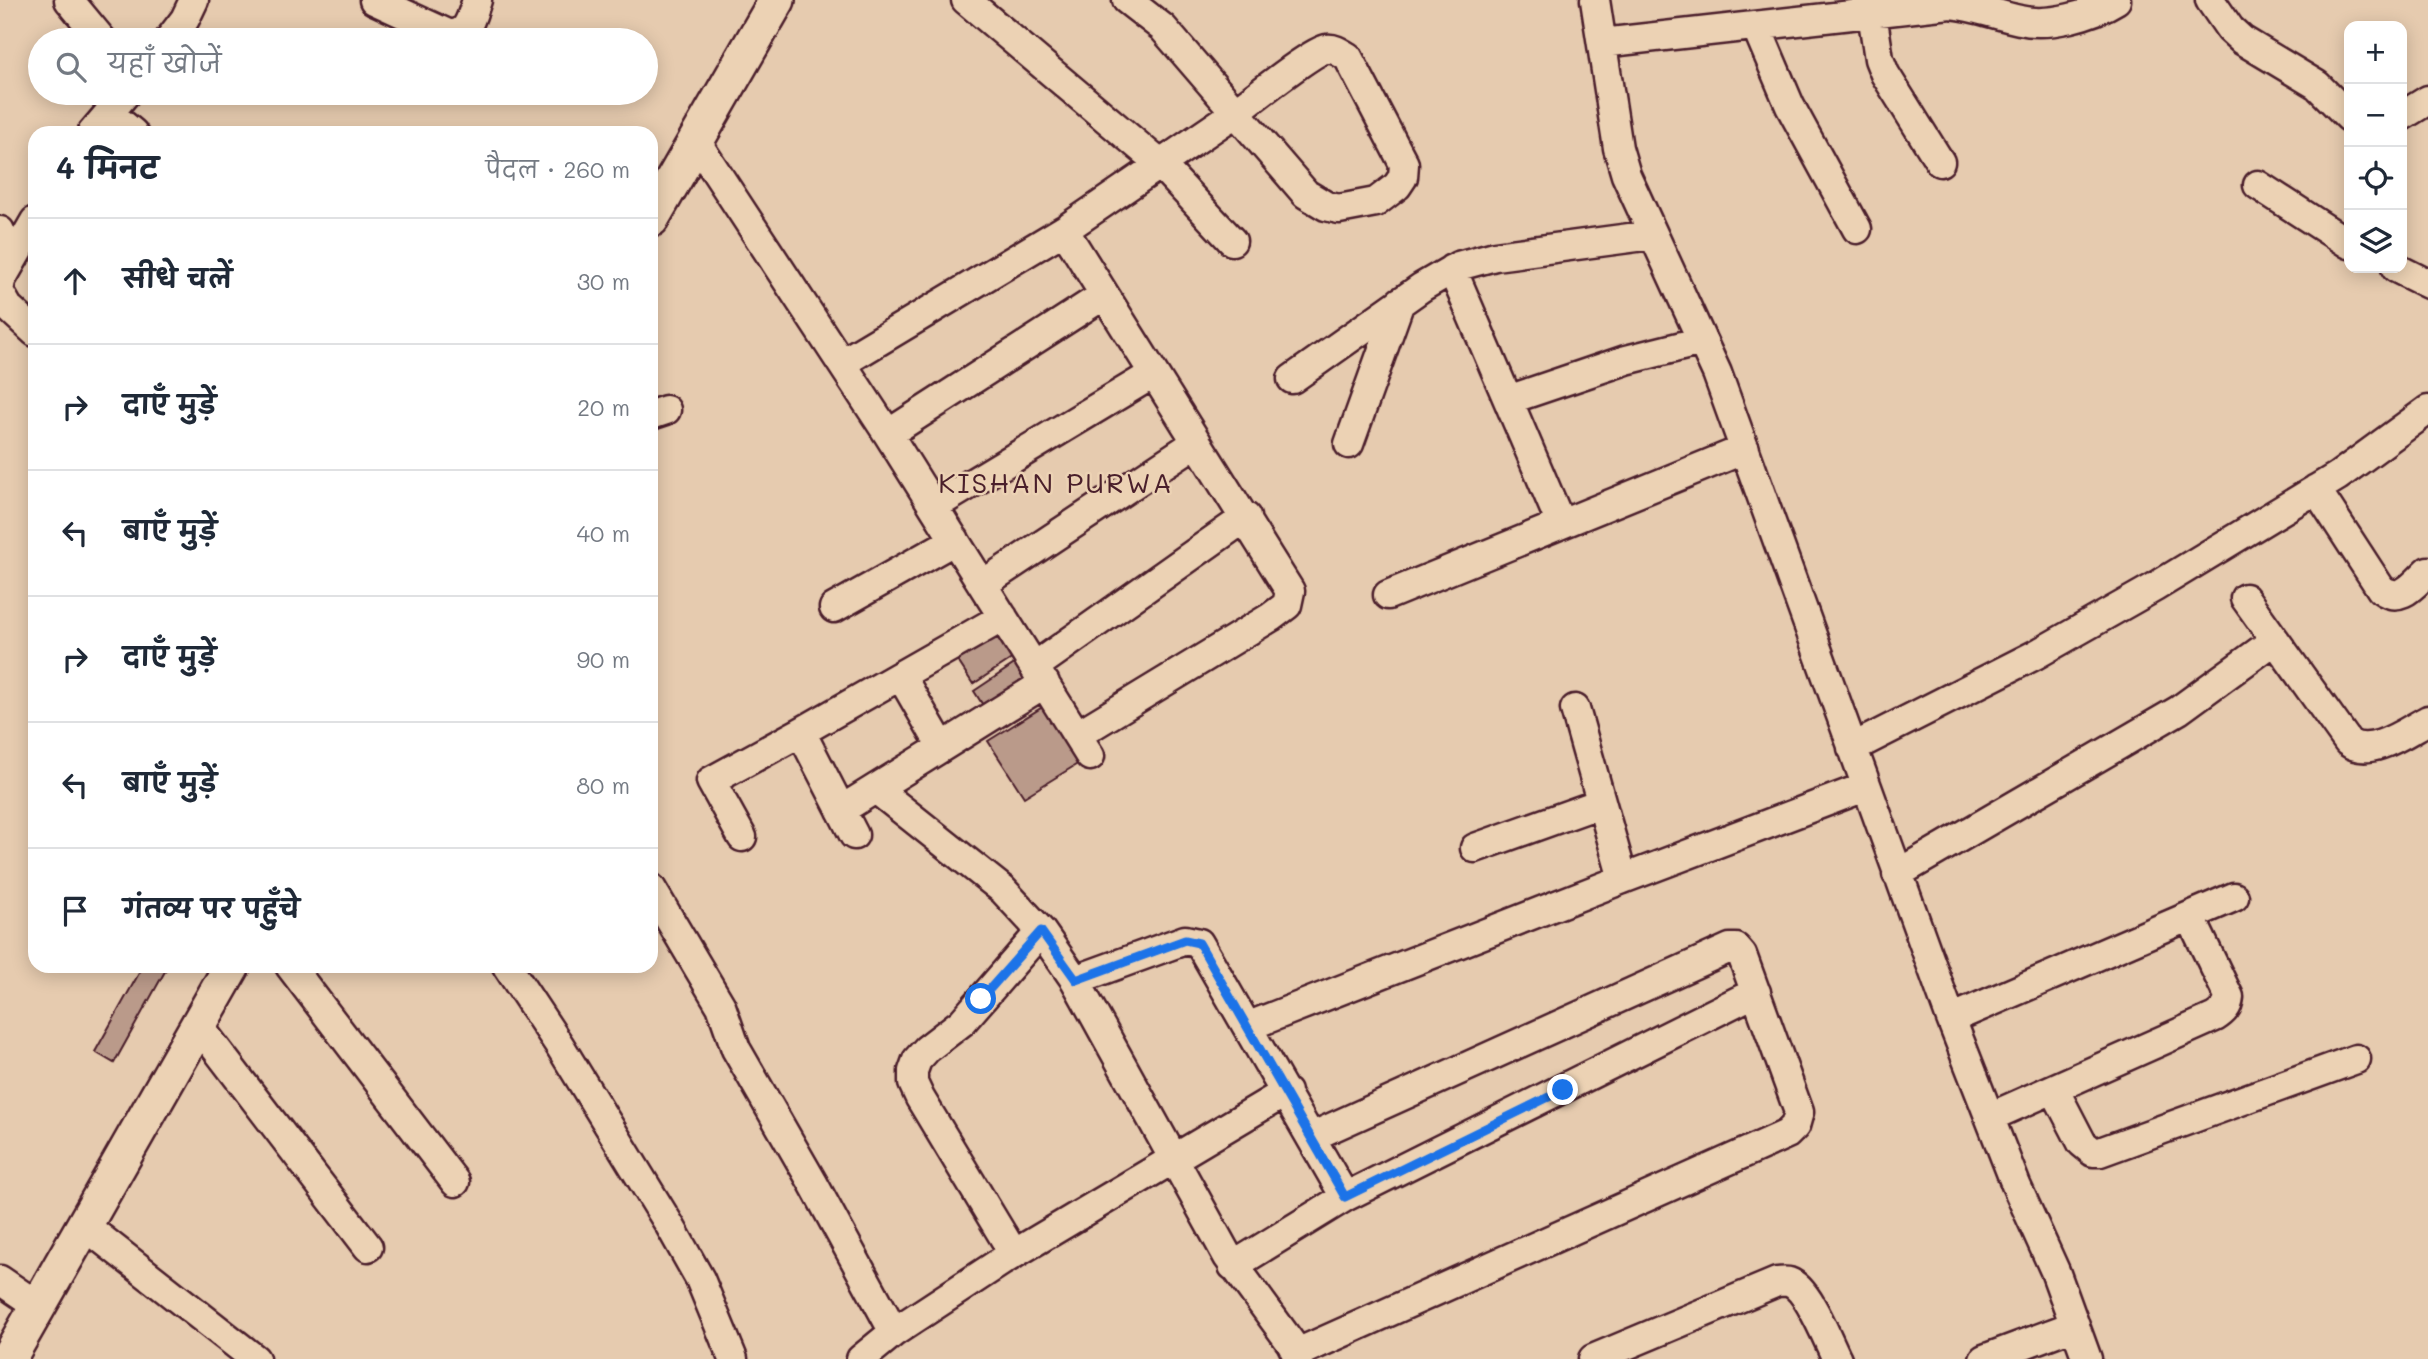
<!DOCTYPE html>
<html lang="hi">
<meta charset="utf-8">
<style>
:root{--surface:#fff;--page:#f2f2f3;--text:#1f2937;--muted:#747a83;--line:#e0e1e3}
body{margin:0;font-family:Mali,"Playpen Sans Deva",sans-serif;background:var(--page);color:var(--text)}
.controls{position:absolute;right:21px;top:21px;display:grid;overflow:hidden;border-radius:14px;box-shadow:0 4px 18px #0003}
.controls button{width:63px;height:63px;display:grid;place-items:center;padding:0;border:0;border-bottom:2px solid var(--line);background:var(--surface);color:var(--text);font:35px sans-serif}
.stop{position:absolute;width:21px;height:21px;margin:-16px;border:5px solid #1a73e8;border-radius:50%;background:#fff}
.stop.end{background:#1a73e8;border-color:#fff;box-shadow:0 2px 7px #0008}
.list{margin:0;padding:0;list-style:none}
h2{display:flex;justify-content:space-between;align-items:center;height:91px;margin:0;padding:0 28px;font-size:30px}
h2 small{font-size:23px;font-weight:400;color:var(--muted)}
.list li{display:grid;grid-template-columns:46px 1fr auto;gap:21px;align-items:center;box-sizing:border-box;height:126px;padding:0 28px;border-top:2px solid var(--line)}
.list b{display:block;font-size:26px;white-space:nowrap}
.list em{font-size:23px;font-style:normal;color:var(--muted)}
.icon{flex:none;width:38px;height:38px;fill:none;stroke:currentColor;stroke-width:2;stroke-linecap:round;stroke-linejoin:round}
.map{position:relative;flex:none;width:2428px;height:1359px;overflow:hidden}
.search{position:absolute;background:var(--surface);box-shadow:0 4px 18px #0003;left:28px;top:28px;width:630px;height:77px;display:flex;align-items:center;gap:18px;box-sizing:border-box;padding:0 24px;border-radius:38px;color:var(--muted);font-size:26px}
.panel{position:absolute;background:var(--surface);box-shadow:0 4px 18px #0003;left:28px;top:126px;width:630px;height:847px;border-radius:21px}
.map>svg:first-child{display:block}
.building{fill:#ba9a8a;stroke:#4a1f2b;stroke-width:2}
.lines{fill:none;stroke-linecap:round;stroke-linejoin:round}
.minor-casing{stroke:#4a1f2b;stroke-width:33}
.major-casing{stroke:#4a1f2b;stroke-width:40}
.minor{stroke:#ecd2b4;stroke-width:28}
.major{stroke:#ecd2b4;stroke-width:35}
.route{stroke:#1a73e8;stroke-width:9}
.labels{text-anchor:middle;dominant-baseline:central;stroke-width:5;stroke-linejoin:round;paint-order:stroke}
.quarter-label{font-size:28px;letter-spacing:2px;fill:#4a1f2b;stroke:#ecd2b4}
</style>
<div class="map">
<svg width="2428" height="1359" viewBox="0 0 2428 1359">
<rect width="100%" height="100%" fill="#e6cbaf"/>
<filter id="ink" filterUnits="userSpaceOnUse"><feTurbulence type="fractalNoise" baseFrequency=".0143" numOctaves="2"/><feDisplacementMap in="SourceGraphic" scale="14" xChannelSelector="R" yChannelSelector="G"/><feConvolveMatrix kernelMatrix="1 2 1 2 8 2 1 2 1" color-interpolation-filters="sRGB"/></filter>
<g filter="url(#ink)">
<!-- building -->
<path class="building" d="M995,629L1013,658L973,684L954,655Z
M1022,659L1029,689L993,721L974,691Z
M1049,703L1084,760L1024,797L988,741Z
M143,966H168L114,1063L95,1052Z"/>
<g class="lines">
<!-- minor casing -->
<g class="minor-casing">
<path id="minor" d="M69,0L102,40
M374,0L448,34C469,36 471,17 477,0
M966,0L1160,164L1232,241
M1595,0L1618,148L1626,175L1717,373L1951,1019L2016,1185L2055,1271L2087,1359
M2210,0L2230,29L2242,40L2317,85L2349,117
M1872,13L1879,59L1885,74L1940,162
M1756,26L1790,106L1857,229
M169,40L185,19L194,0
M1602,43L1950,4C1975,6 1996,15 2020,20C2048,27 2092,15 2116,0
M109,113L133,133
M2402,116L2428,100
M92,133L126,93
M695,140L888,434L1090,756
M2258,185L2349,244
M1064,230L1290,591L1287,605L1271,617L1077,735
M0,231L12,260
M2396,268L2428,284
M1452,269L1561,524
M0,286L1,280L35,221
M0,293L8,307L35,332
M842,363L1064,230L1222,122C1239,110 1312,50 1327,49C1335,48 1341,53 1348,57L1404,164L1403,177L1397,186L1376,202L1339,209L1326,206L1306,194L1163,28L1127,0
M1292,379L1422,287L1458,266L1495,256L1652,235
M1508,400L1626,360L1702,341
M651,415L666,410
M888,434L1104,295
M1349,444L1400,302
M2316,489L2381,589C2401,604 2414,584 2428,571
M934,506L1153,374
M983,584L1197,442
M1388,595L1745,449
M2245,598L2348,742C2370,759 2407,731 2428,720
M834,608L955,540
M1034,667L1246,517
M901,676L942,747
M1575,709L1623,879
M801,732L854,835
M1852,748L2035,655L2155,587L2338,476L2428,410
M876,789L1003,890L1041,931L1075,980L1228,1257L1291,1343L1299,1359
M841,810L1045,683
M742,837L711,781L801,732L1003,617
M1475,848L1601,803
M1897,874L2179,710L2275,640
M651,888L721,1006L736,1049L813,1183L894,1332
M290,966L455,1182
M507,966L560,1046L669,1224L700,1279L733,1359
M1075,980L1185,940L1199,943L1345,1197
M1951,1019L2234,897
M198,1025L368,1247
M1249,1026L1623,879L1865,787
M2054,1089L2082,1143L2093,1152H2100L2356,1059
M1990,1117L2215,1017C2224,1011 2228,1007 2229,997L2190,916
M84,1225L255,1359
M1014,1254L920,1098L913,1083V1071L917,1060L927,1049L962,1022L1041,931
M1233,1266L1345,1197L1756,992
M0,1280L38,1306
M1297,1353L1787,1134L1795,1126L1799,1112L1742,955L1736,948H1730L1311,1137
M861,1359L894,1332L1002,1261L1286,1092
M1593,1359L1777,1282C1780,1282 1786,1281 1789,1282C1808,1288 1828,1341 1837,1359
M1984,1359L2075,1325"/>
</g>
<!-- major casing -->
<g class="major-casing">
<path id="major" d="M651,219L777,0
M8,1359L232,966"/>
</g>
<!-- minor -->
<use href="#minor" class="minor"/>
<!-- major -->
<use href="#major" class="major"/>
</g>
</g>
<g class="lines" filter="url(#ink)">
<!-- route -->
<path class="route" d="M981,999L1041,931L1076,980L1185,940L1199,943L1345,1197L1563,1090"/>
</g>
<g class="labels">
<!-- quarter labels -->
<g class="quarter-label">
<text x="1056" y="482">KISHAN PURWA</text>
</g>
</g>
</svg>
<div class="controls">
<button>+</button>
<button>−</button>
<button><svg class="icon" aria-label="locate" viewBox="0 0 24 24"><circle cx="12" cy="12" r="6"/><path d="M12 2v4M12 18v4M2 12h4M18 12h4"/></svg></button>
<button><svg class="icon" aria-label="layers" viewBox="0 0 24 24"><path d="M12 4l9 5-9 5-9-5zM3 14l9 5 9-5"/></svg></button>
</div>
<div class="stop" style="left:981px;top:999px"></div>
<div class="stop end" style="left:1563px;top:1090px"></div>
<div class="search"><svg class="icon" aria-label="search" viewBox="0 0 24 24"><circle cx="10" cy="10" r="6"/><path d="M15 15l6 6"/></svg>यहाँ खोजें</div>
<section class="panel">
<h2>4 मिनट<small>पैदल · 260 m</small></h2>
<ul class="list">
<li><svg class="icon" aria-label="ahead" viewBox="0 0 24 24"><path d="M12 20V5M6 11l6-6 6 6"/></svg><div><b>सीधे चलें</b></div><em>30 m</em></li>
<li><svg class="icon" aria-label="right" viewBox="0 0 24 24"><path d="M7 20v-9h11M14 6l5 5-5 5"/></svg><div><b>दाएँ मुड़ें</b></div><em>20 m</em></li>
<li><svg class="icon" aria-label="left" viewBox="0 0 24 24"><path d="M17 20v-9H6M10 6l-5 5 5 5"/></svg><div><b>बाएँ मुड़ें</b></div><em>40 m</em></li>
<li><svg class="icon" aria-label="right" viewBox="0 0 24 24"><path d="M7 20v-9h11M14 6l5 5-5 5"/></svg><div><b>दाएँ मुड़ें</b></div><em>90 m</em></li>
<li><svg class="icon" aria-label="left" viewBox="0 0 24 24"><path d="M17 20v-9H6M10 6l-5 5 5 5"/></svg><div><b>बाएँ मुड़ें</b></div><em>80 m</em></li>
<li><svg class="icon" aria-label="arrive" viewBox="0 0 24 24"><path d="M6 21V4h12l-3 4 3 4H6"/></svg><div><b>गंतव्य पर पहुँचे</b></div></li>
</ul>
</section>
</div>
